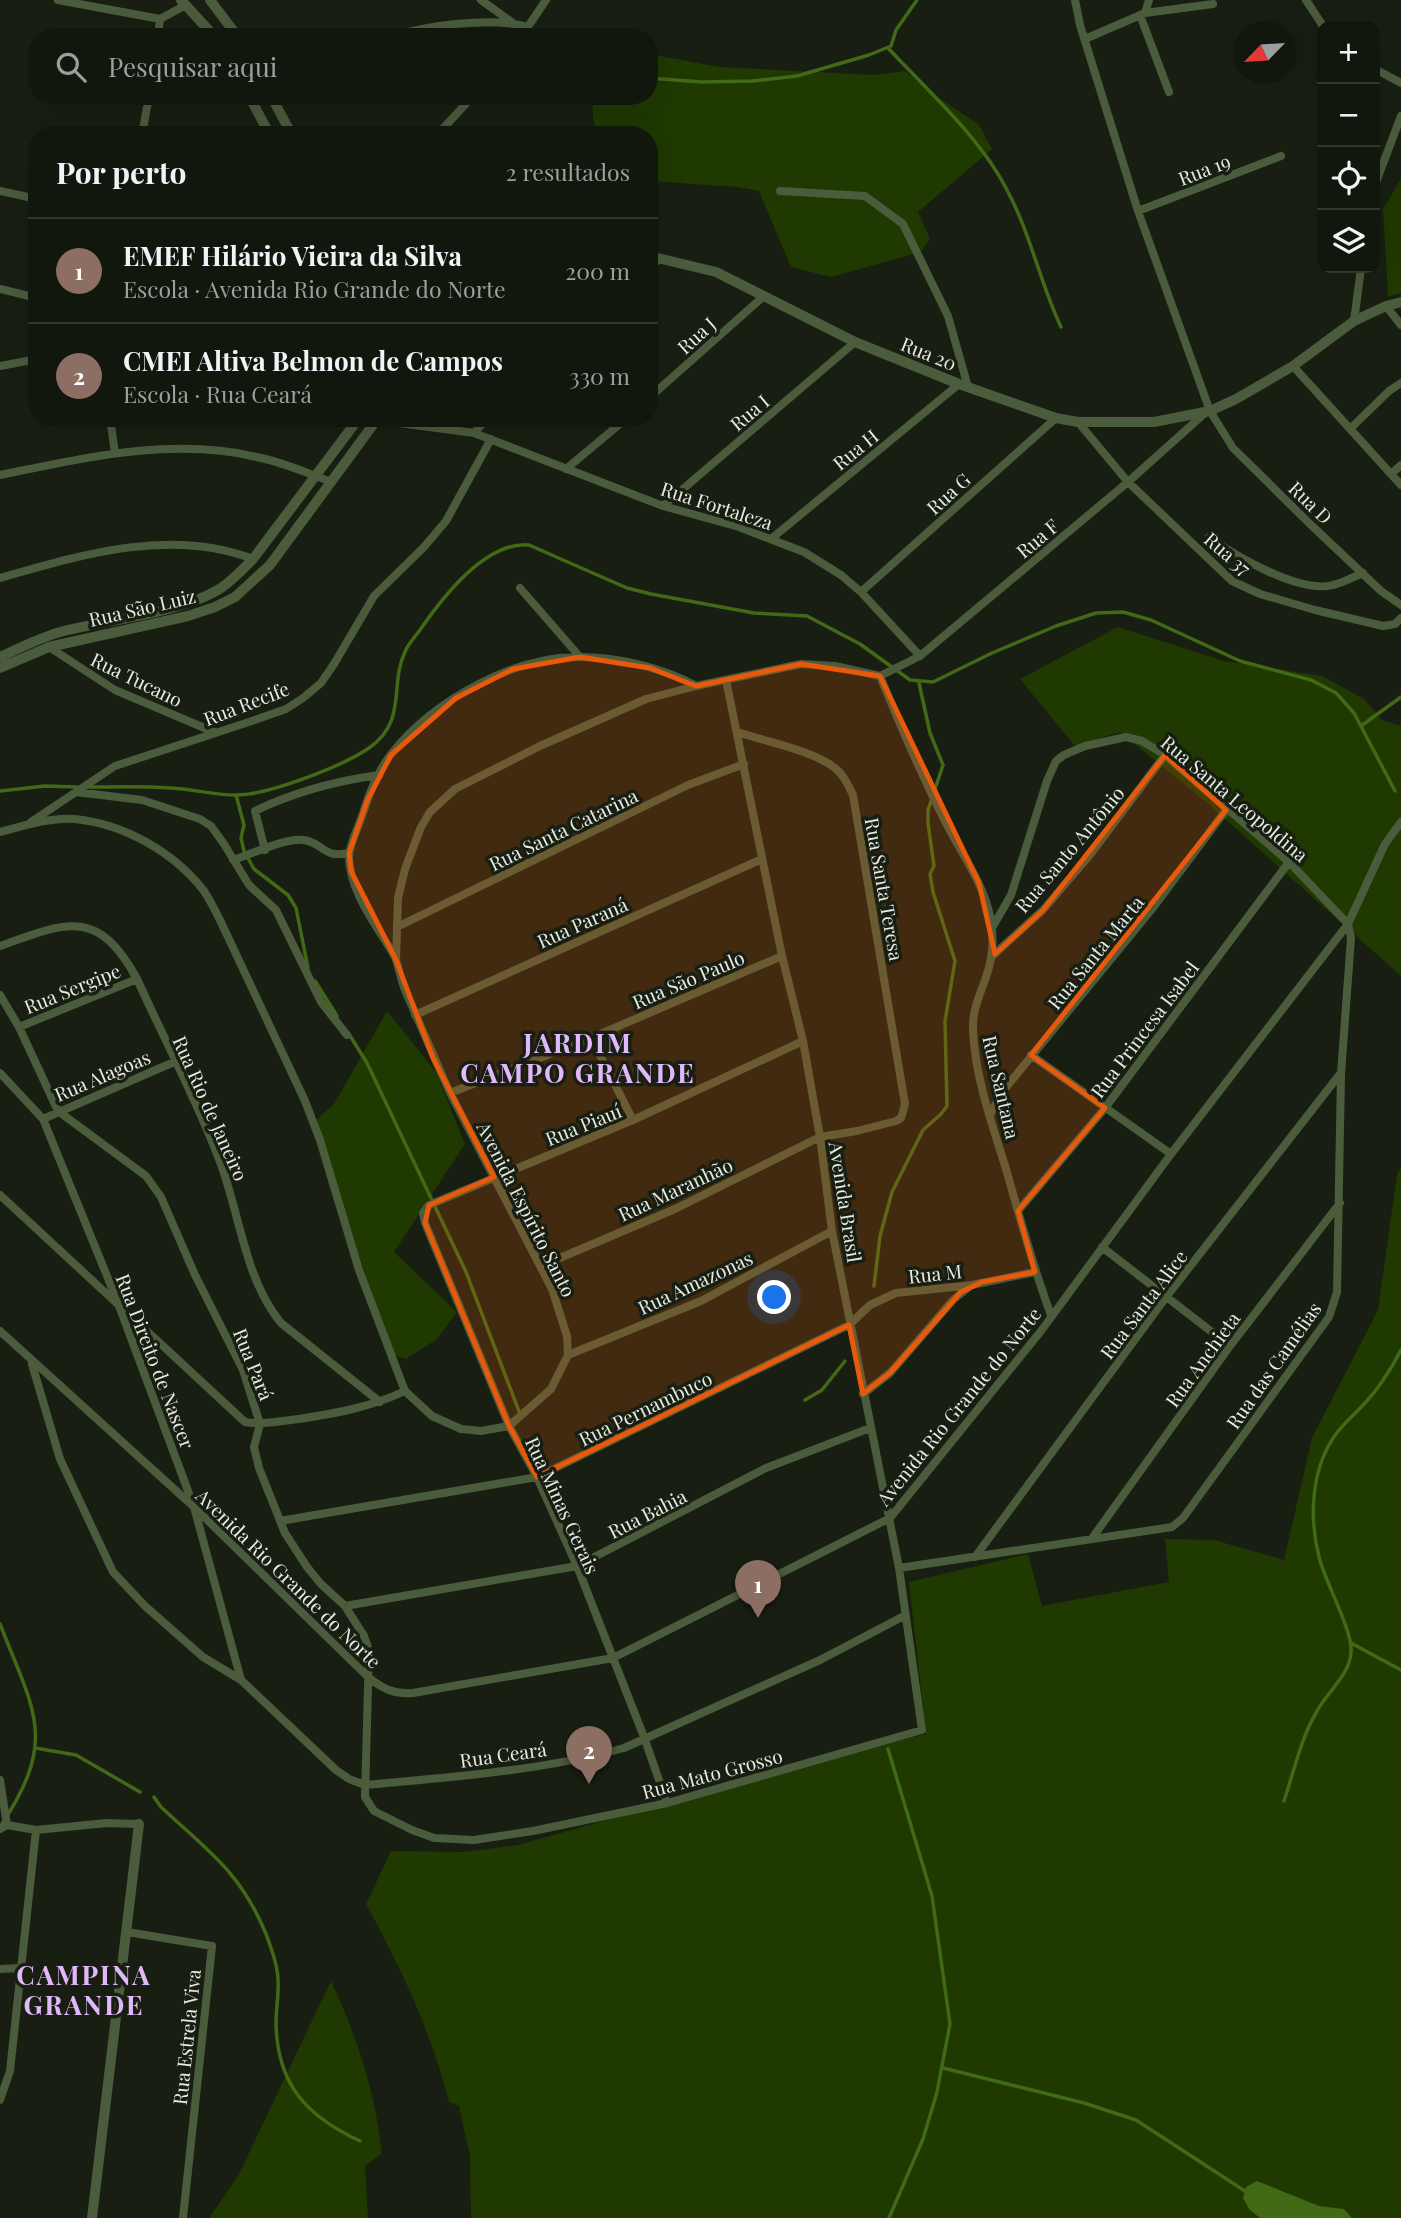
<!DOCTYPE html>
<html lang="pt">
<meta charset="utf-8">
<style>
:root{--surface:#12170e;--page:#1f241c;--text:#f1f3f6;--muted:#9c9f9e;--line:#31362e;--accent:#7c3aed}
body{margin:0;font-family:"Playfair Display",serif;background:var(--page);color:var(--text)}
.controls{position:absolute;right:21px;top:21px;display:grid;overflow:hidden;border-radius:14px;box-shadow:0 7px 28px #0002}
.controls button{width:63px;height:63px;display:grid;place-items:center;padding:0;border:0;border-bottom:2px solid var(--line);background:var(--surface);color:var(--text);font:35px sans-serif}
.compass{position:absolute;left:1233px;top:21px;width:63px;height:63px;border-radius:50%;background:var(--surface);box-shadow:0 7px 28px #0002;rotate:245deg}
.you{position:absolute;left:775px;top:1298px;width:24px;height:24px;margin:-18px;border:5px solid #fff;border-radius:50%;background:#1a73e8;box-shadow:0 0 0 10px #1a73e833}
.badge{display:grid;place-items:center;width:46px;height:46px;border-radius:50%;background:var(--accent);color:#fff;font-size:23px;font-weight:700}
.pin{position:absolute;translate:-50% -58px;filter:drop-shadow(0 2px 4px #0008)}
.pin::after{content:'';position:absolute;top:37px;width:24px;height:21px;background:inherit;clip-path:polygon(0 0,100% 0,50% 100%)}
.list{margin:0;padding:0;list-style:none}
h2{display:flex;justify-content:space-between;align-items:center;height:91px;margin:0;padding:0 28px;font-size:30px}
h2 small{font-size:23px;font-weight:400;color:var(--muted)}
.list li{display:grid;grid-template-columns:46px 1fr auto;gap:21px;align-items:center;box-sizing:border-box;height:105px;padding:0 28px;border-top:2px solid var(--line)}
.list b{display:block;font-size:26px;white-space:nowrap}
.list p{margin:0;font-size:23px;white-space:nowrap;color:var(--muted)}
.list em{font-size:23px;font-style:normal;color:var(--muted)}
.icon{flex:none;width:38px;height:38px;fill:none;stroke:currentColor;stroke-width:2;stroke-linecap:round;stroke-linejoin:round}
.map{position:relative;flex:none;width:1401px;height:2218px;overflow:hidden}
.search{position:absolute;background:var(--surface);box-shadow:0 7px 28px #0002;left:28px;top:28px;width:630px;height:77px;display:flex;align-items:center;gap:18px;box-sizing:border-box;padding:0 24px;border-radius:28px;color:var(--muted);font-size:26px}
.panel{position:absolute;background:var(--surface);box-shadow:0 7px 28px #0002;left:28px;top:126px;width:630px;height:301px;border-radius:28px}
.map>svg:first-child{display:block}
.green{fill:#1f3901}
.water{fill:#416916}
.lines{fill:none;stroke-linecap:round;stroke-linejoin:round}
.stream{stroke:#416916;stroke-width:3.5}
.minor{stroke:#4b5c3d;stroke-width:8}
.tertiary{stroke:#4b5c3d;stroke-width:10}
.marked{fill:#e8590c;fill-opacity:0.2;stroke:#e8590c;stroke-width:5;stroke-linejoin:round}
.labels{text-anchor:middle;dominant-baseline:central;stroke-width:7;stroke-linejoin:round;paint-order:stroke}
.street-label{font-size:19px;fill:#e6ebe3;stroke:#181f12}
.district-label{font-size:26px;font-weight:bold;letter-spacing:2px;fill:#e1b8fa;stroke:#181f12}
</style>
<div class="map">
<svg width="1401" height="2218" viewBox="0 0 1401 2218">
<rect width="100%" height="100%" fill="#181f12"/>
<!-- green -->
<path class="green" d="M649,54L719,67L873,75L905,71L926,89L979,125L992,149L918,212L930,239L921,252L831,277L791,267L759,191L738,187L649,181V135H598L593,119L592,96H649Z
M1399,182H1401V293L1388,297L1383,209Z
M1118,627L1224,661L1322,676L1364,699L1382,720L1401,726V976L1205,801L1120,732L1075,746L1020,679Z
M387,1011L436,1072L465,1144L394,1252L457,1312L437,1339L406,1359L395,1355L370,1290L315,1121L334,1104Z
M1401,1167V2218H471L470,2156L459,2106L449,2102C431,2031 401,1968 366,1904L391,1851L464,1852L518,1845L810,1763L926,1734L909,1582L1028,1554L1042,1606L1169,1582L1165,1539L1214,1540L1284,1560L1312,1438L1378,1310L1397,1175Z
M331,1981C357,2036 375,2092 382,2153L365,2166L368,2218H209L238,2176Z"/>
<!-- water -->
<path class="water" d="M1257,2181L1319,2206L1344,2209L1352,2218H1260L1249,2209L1243,2198L1246,2187Z"/>
<g class="lines">
<!-- stream -->
<path class="stream" d="M888,48C928,91 982,139 1008,192C1031,235 1040,283 1061,327
M649,78L702,82L752,81L797,76L869,55L891,46L896,30L917,0
M1361,726L1401,697
M86,787C114,787 143,786 171,788C192,789 213,795 235,795C266,796 343,766 369,748C408,721 389,685 405,652C408,644 415,637 420,630C442,598 486,541 529,545L627,588L651,594L754,613L807,616L860,644L910,680L933,682L992,653L1056,626L1096,613L1123,612L1151,620L1240,661L1311,680L1336,693L1354,713L1395,791
M0,791L45,786L78,787
M236,795L244,825L241,838L244,851L254,869L288,895L296,908L308,968
M315,981L337,1016
M349,1034L367,1063L466,1272L520,1414
M874,1286L880,1236L892,1192L923,1130L941,1114L947,1106L945,1021L955,961L933,892L930,874L934,866L928,823V810L943,765L930,733L919,683
M805,1400L822,1390L845,1361
M0,1624C34,1712 59,1739 0,1827
M1351,1643L1401,1670
M35,1748L76,1755L140,1792
M888,1749L932,1896L950,2024L937,2092L923,2139L889,2218
M154,1797L161,1807C208,1851 240,1871 266,1934C271,1947 278,1965 278,1980C279,1994 276,2008 276,2023C277,2084 306,2116 360,2141
M1284,1801C1294,1771 1301,1738 1317,1711C1327,1692 1350,1675 1351,1652C1353,1631 1325,1582 1319,1557C1309,1517 1311,1468 1336,1434C1344,1423 1356,1413 1365,1403C1380,1387 1391,1369 1401,1350
M943,2068L1084,2103L1136,2120L1248,2193"/>
<!-- minor -->
<path class="minor" d="M58,0L160,19
M481,0L513,23
M1075,0L1080,25L1138,211L1210,411L1233,448L1310,524L1381,591L1401,605
M1306,0L1323,26
M1145,13L1149,0
M1140,15L1169,92
M160,19L184,6
M158,37L160,19
M388,37C427,26 489,16 528,27
M521,37L546,0
M1085,39L1145,13L1213,4
M1375,69L1401,83
M142,135L149,96
M437,135L473,96
M1375,185L1401,116
M0,191L37,199
M780,191L865,196L903,224L948,316L968,387
M1138,211L1281,156
M649,268L660,258
M0,289L37,298
M1386,306L1401,325
M1354,321L1361,268
M0,366L37,359
M1293,366L1401,485
M649,398L764,296
M110,418L115,453
M377,420L474,433L663,506L739,527L804,552L841,575L861,592L920,656
M1078,422L1128,482L1232,581L1260,594L1315,610L1383,626L1395,624L1401,618
M1351,428L1389,391L1401,383
M474,433L488,418
M566,469L627,418
M1391,474L1401,465
M0,475C84,458 175,436 261,458C285,463 309,474 332,482
M663,506L855,342
M1209,537C1236,556 1299,594 1333,585C1343,583 1353,577 1363,573
M771,539L959,384
M0,578C80,555 171,527 253,559
M520,588L580,657
M861,592L1056,418
M49,647L115,690L214,732
M880,676C900,725 921,774 945,821C961,853 983,882 990,916C994,935 993,956 987,974C981,993 972,1009 973,1030C975,1077 992,1124 1006,1169C1020,1218 1033,1267 1051,1315
M880,676L920,656L1128,482L1205,413
M76,792L142,800L200,819L211,826L224,844L249,885L276,910L321,1002L347,1035
M31,822L115,766L252,721L286,709L303,698L321,683L334,664L374,596L424,547L446,521L491,439
M0,832C23,826 50,817 75,819C124,824 174,852 204,891C210,900 215,910 220,920L305,1101L320,1140L359,1270L405,1391L432,1416L461,1429L481,1431L509,1426L551,1389L568,1355L567,1336L552,1289L450,1093L404,988L396,960L398,898L405,869L421,827L430,812L455,789L540,746L646,699L696,686L801,664L835,666L880,676
M265,850L255,811C294,792 336,781 379,775
M233,860C252,854 284,838 303,840C323,842 323,859 349,853
M397,927L688,785L744,764
M0,946C66,922 98,907 137,979C164,1039 196,1098 219,1159C240,1213 244,1278 281,1323L380,1402
M395,957C378,927 349,892 349,856C350,842 360,824 364,810C370,791 379,769 392,753C433,701 515,655 582,657C621,658 661,668 695,685
M991,957L1043,910L1089,856L1165,755
M0,995L19,1027L58,1111L146,1176L161,1197L195,1275L243,1370L260,1424L254,1447L259,1468L285,1533L307,1567L321,1584L345,1606L364,1636L369,1650L365,1797L374,1811L412,1830L434,1838L474,1840L533,1831L667,1803L922,1730L899,1568L832,1231L820,1137L803,1041L782,956L726,680
M415,1015L762,859
M19,1027L137,979
M591,1038L633,1120
M1031,1055L1171,1154
M0,1073L43,1119L118,1303L194,1507L241,1680
M450,1093L591,1038L782,956
M990,1115L1003,1091L1152,909L1226,810
M43,1119L174,1062
M0,1195L245,1422C264,1425 281,1421 299,1419C337,1413 371,1407 405,1391
M1018,1211L1105,1108L1289,862
M1102,1247L1230,1346
M541,1266L675,1209L820,1137L857,1131L896,1121L901,1118L905,1104L853,795C848,785 844,775 835,768C814,751 764,741 737,732
M0,1331L194,1507L369,1678C385,1690 394,1694 413,1693L613,1658L890,1518L1041,1331L1171,1154L1348,924L1385,844L1401,822
M568,1355L701,1301L832,1231
M32,1364L60,1459L113,1572L145,1606L203,1657L241,1680L336,1770L349,1779L365,1785C452,1777 540,1771 624,1748L820,1660L904,1616
M863,1394L890,1373L953,1300L969,1287
M280,1521L537,1477L849,1325L870,1305L896,1293L972,1285L1035,1272
M1093,1537L1230,1346L1340,1203
M975,1557L1167,1296L1340,1074
M899,1568L1172,1527L1183,1518L1329,1317L1337,1292L1341,1074L1351,938L1348,924L1289,862L1165,755L1142,741L1126,737L1085,746L1064,755L1056,761L1047,781L1011,895L992,928
M345,1606L577,1566L766,1468L870,1428
M0,1780L7,1825
M667,1803L644,1737L577,1566L537,1477L509,1426L425,1223L423,1213L429,1205L633,1120L803,1041
M0,1829L7,1825L36,1830L107,1823L139,1824
M127,1932L212,1946L183,2218
M0,1969L22,1968
M0,2100L10,2071L36,1830"/>
<!-- tertiary -->
<path class="tertiary" d="M181,0L215,37
M210,0L238,37
M249,96L270,135
M271,96L292,135
M649,256L716,272L855,342L959,384L1056,418L1078,422H1154L1210,411L1236,399L1293,366L1354,321L1386,306L1401,302
M0,657C20,648 39,638 60,632C106,620 182,613 221,588C233,580 243,569 253,559L359,418
M0,668L49,647L188,616L215,607L235,597L270,565L378,418
M92,2218L139,1824"/>
</g>
<!-- marked area -->
<path class="marked" d="M580,657L650,668L696,686L801,664L880,676L979,883L995,954L1043,910L1165,755L1226,810L1031,1055L1105,1108L1018,1211L1035,1272L982,1282L961,1292L890,1373L863,1394L849,1325L537,1477L509,1426L425,1223L429,1205L494,1177L433,1058L396,960L351,871L349,853L367,801L391,755L456,698L513,669Z"/>
<g class="labels">
<!-- street labels -->
<g class="street-label">
<text transform="translate(1204 169) rotate(-21)">Rua 19</text>
<text transform="translate(696 335) rotate(-42)">Rua J</text>
<text transform="translate(929 353) rotate(22)">Rua 20</text>
<text transform="translate(749 412) rotate(-40)">Rua I</text>
<text transform="translate(855 449) rotate(-39)">Rua H</text>
<text transform="translate(948 493) rotate(-42)">Rua G</text>
<text transform="translate(1311 502) rotate(44)">Rua D</text>
<text transform="translate(717 505) rotate(18)">Rua Fortaleza</text>
<text transform="translate(1037 538) rotate(-40)">Rua F</text>
<text transform="translate(1228 553) rotate(41)">Rua 37</text>
<text transform="translate(142 607) rotate(-13)">Rua São Luiz</text>
<text transform="translate(137 679) rotate(26)">Rua Tucano</text>
<text transform="translate(246 703) rotate(-21)">Rua Recife</text>
<text transform="translate(1235 798) rotate(40)">Rua Santa Leopoldina</text>
<text transform="translate(563 829) rotate(-26)">Rua Santa Catarina</text>
<text transform="translate(1069 849) rotate(-50)">Rua Santo Antônio</text>
<text transform="translate(885 889) rotate(80)">Rua Santa Teresa</text>
<text transform="translate(582 922) rotate(-24)">Rua Paraná</text>
<text transform="translate(1095 952) rotate(-51)">Rua Santa Marta</text>
<text transform="translate(688 979) rotate(-23)">Rua São Paulo</text>
<text transform="translate(72 988) rotate(-22)">Rua Sergipe</text>
<text transform="translate(1144 1029) rotate(-53)">Rua Princesa Isabel</text>
<text transform="translate(102 1075) rotate(-23)">Rua Alagoas</text>
<text transform="translate(1002 1087) rotate(77)">Rua Santana</text>
<text transform="translate(211 1108) rotate(66)">Rua Rio de Janeiro</text>
<text transform="translate(583 1124) rotate(-22)">Rua Piauí</text>
<text transform="translate(675 1189) rotate(-25)">Rua Maranhão</text>
<text transform="translate(846 1202) rotate(81)">Avenida Brasil</text>
<text transform="translate(527 1209) rotate(63)">Avenida Espírito Santo</text>
<text transform="translate(935 1273) rotate(-6)">Rua M</text>
<text transform="translate(695 1282) rotate(-25)">Rua Amazonas</text>
<text transform="translate(1143 1304) rotate(-53)">Rua Santa Alice</text>
<text transform="translate(1202 1359) rotate(-54)">Rua Anchieta</text>
<text transform="translate(156 1361) rotate(69)">Rua Direito de Nascer</text>
<text transform="translate(254 1364) rotate(68)">Rua Pará</text>
<text transform="translate(1273 1365) rotate(-55)">Rua das Camélias</text>
<text transform="translate(958 1406) rotate(-51)">Avenida Rio Grande do Norte</text>
<text transform="translate(645 1408) rotate(-26)">Rua Pernambuco</text>
<text transform="translate(563 1505) rotate(65)">Rua Minas Gerais</text>
<text transform="translate(647 1513) rotate(-27)">Rua Bahia</text>
<text transform="translate(289 1578) rotate(44)">Avenida Rio Grande do Norte</text>
<text transform="translate(503 1754) rotate(-8)">Rua Ceará</text>
<text transform="translate(712 1773) rotate(-15)">Rua Mato Grosso</text>
<text transform="translate(186 2037) rotate(-84)">Rua Estrela Viva</text>
</g>
<!-- district labels -->
<g class="district-label">
<text x="578" y="1042">JARDIM<tspan x="578" dy="30">CAMPO GRANDE</tspan></text>
<text x="84" y="1974">CAMPINA<tspan x="84" dy="30">GRANDE</tspan></text>
</g>
</g>
</svg>
<div class="controls">
<button>+</button>
<button>−</button>
<button><svg class="icon" aria-label="locate" viewBox="0 0 24 24"><circle cx="12" cy="12" r="6"/><path d="M12 2v4M12 18v4M2 12h4M18 12h4"/></svg></button>
<button><svg class="icon" aria-label="layers" viewBox="0 0 24 24"><path d="M12 4l9 5-9 5-9-5zM3 14l9 5 9-5"/></svg></button>
</div>
<svg class="compass" viewBox="-18 -18 36 36"><path d="M0-13l5 13h-10z" fill="#e53935"/><path d="M0 13l5-13h-10z" fill="#9c9f9e"/></svg>
<div class="you"></div>
<div class="pin badge" style="left:758px;top:1618px;background:#8d6e63">1</div>
<div class="pin badge" style="left:589px;top:1784px;background:#8d6e63">2</div>
<div class="search"><svg class="icon" aria-label="search" viewBox="0 0 24 24"><circle cx="10" cy="10" r="6"/><path d="M15 15l6 6"/></svg>Pesquisar aqui</div>
<section class="panel">
<h2>Por perto<small>2 resultados</small></h2>
<ul class="list">
<li><span class="badge" style="background:#8d6e63">1</span><div><b>EMEF Hilário Vieira da Silva</b><p>Escola · Avenida Rio Grande do Norte</p></div><em>200 m</em></li>
<li><span class="badge" style="background:#8d6e63">2</span><div><b>CMEI Altiva Belmon de Campos</b><p>Escola · Rua Ceará</p></div><em>330 m</em></li>
</ul>
</section>
</div>
